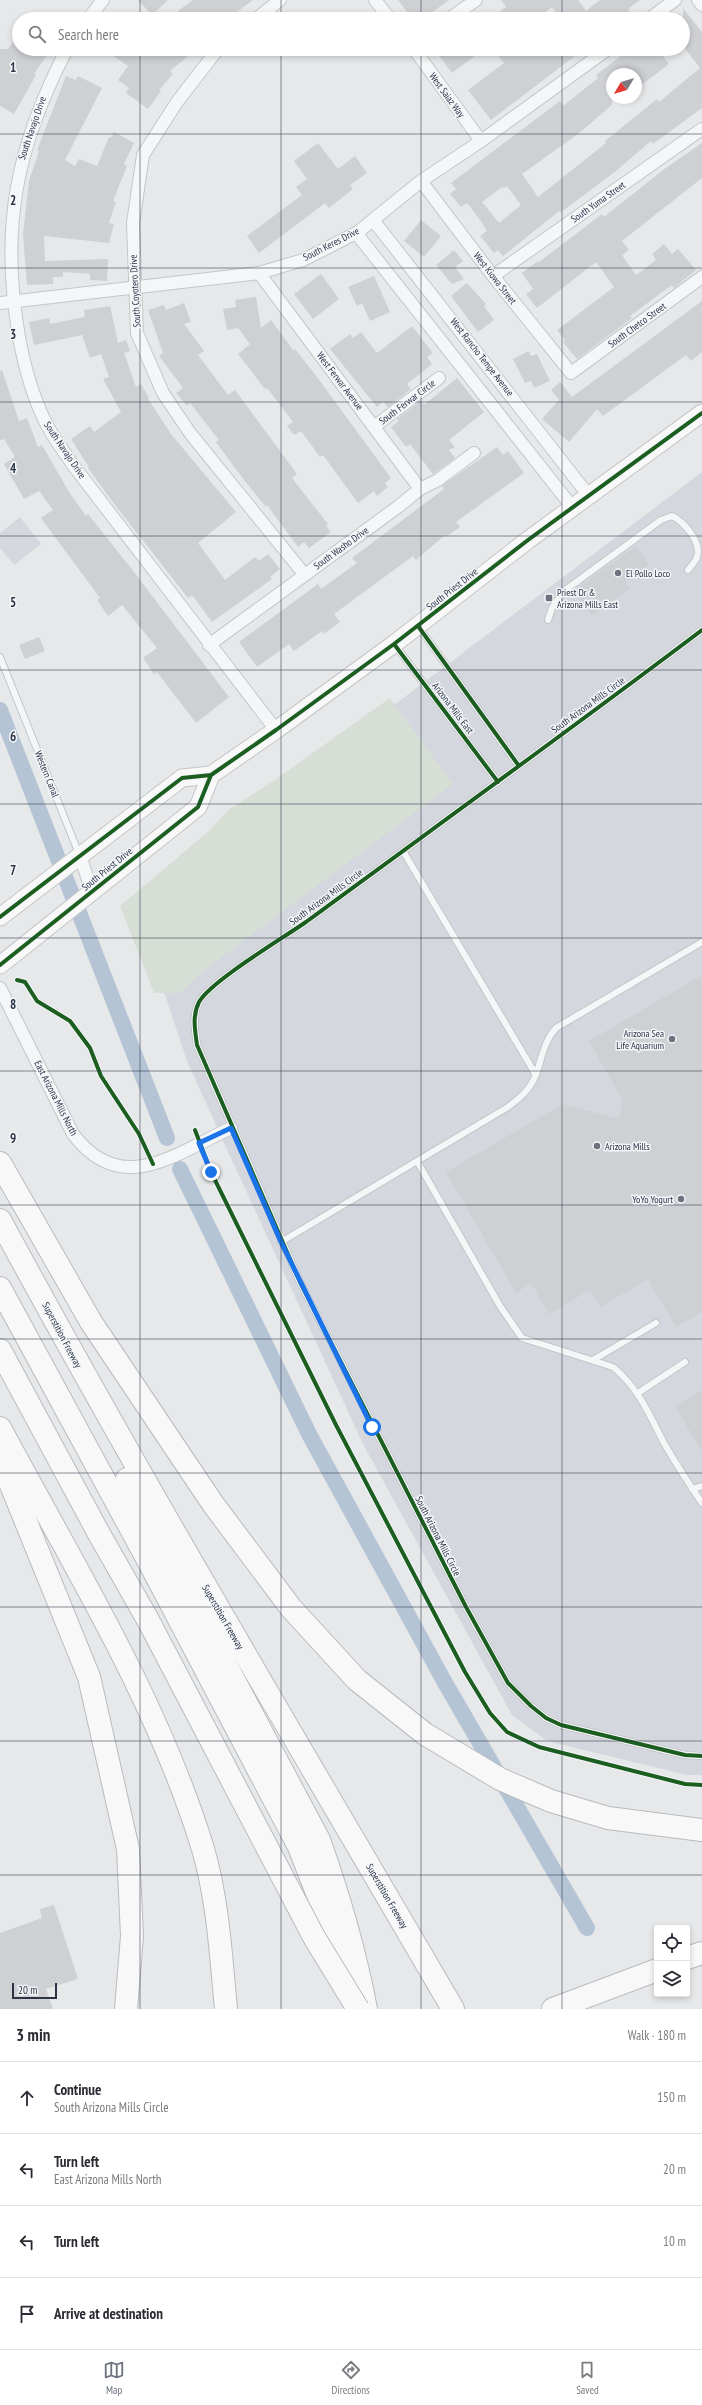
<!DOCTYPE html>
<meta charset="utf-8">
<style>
:root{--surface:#fff;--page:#f7f7f7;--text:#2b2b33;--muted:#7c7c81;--line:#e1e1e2;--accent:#6c737f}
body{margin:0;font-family:"PT Sans Narrow",sans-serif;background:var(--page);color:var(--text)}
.controls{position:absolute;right:12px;bottom:12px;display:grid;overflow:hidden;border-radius:4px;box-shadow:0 2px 6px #0003}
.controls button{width:36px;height:36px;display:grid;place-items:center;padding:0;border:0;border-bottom:1px solid var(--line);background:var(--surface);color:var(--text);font:20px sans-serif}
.compass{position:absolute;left:606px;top:68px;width:36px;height:36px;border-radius:50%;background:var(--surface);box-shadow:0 2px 6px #0003;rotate:232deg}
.scale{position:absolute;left:12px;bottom:10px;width:45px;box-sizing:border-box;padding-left:4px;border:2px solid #2b3445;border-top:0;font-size:11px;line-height:14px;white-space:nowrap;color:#2b3445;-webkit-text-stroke:3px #f4f6f9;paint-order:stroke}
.stop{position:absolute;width:12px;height:12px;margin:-9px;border:3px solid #1a73e8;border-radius:50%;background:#fff}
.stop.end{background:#1a73e8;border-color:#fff;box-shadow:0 1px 4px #0008}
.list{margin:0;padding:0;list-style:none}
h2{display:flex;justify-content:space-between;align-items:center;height:52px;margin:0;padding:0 16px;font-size:17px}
h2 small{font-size:13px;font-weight:400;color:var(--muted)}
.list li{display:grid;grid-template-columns:26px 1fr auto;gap:12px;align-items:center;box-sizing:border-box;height:72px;padding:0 16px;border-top:1px solid var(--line)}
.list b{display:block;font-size:15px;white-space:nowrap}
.list p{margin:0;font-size:13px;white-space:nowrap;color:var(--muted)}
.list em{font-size:13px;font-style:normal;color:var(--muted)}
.icon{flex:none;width:22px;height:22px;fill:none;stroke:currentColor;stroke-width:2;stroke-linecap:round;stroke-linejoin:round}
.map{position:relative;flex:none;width:702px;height:2009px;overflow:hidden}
.search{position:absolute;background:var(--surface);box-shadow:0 2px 6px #0003;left:12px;right:12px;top:12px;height:44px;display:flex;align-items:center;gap:10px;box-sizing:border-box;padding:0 14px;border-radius:22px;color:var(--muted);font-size:15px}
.sheet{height:340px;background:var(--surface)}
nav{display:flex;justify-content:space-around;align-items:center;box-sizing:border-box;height:56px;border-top:1px solid var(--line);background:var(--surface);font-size:11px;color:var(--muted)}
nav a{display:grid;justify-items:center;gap:2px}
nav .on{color:var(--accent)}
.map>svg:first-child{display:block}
.built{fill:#d4d7dd}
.green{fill:#d6ded6}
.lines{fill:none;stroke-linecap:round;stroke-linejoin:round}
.canal{stroke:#b4c4d5;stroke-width:16}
.building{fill:#ced0d3;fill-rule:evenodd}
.lane-casing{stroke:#c4c6c8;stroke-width:8}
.street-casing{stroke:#c4c6c8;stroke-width:14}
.secondary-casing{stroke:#c4c6c8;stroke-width:19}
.highway-casing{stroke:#b8bbbf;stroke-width:24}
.lane{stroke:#f5f6f7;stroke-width:6}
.street{stroke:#f5f6f7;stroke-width:12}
.secondary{stroke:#f8f8f8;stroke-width:17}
.highway{stroke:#f8f8f8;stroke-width:22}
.highway-bridge-casing{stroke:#b8bbbf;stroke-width:24;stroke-linecap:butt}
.highway-bridge{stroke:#f8f8f8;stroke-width:22}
.cycleway-casing{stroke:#f4f6f9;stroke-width:6}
.cycleway{stroke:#1b5e20;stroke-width:4}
.route{stroke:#1a73e8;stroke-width:5}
.grid{fill:none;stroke:#2b3445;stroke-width:1;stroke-opacity:0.55}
.poi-dot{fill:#6c737f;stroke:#f4f6f9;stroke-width:1.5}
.labels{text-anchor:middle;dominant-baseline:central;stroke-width:3;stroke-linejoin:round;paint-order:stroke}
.street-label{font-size:10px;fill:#2b3445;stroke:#f4f6f9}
.poi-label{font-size:10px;fill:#2b3445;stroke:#f4f6f9;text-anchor:start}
.grid-label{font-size:13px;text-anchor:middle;font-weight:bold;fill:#2b3445;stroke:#f4f6f9;stroke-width:3;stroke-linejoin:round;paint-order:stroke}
</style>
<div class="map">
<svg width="702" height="2009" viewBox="0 0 702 2009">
<rect width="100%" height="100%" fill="#e6e8ea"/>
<!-- built -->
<path class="built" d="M702,472V1775H687L547,1741L512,1715L364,1446L230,1156L187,1061L164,992L139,898Z
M20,517L41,544L14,565L0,548V533Z"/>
<!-- green -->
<path class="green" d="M390,698L453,784L202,972L180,993H154L120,906L209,831L228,810L275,780Z"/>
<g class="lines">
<!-- canal -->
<path class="canal" d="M0,710L167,1138
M180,1169L309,1434L444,1681L587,1928"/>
</g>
<!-- building -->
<path class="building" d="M138,0H168L152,15Z
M193,0H253L227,19H183L178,11Z
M398,0H449L423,19H412Z
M501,0H578L586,11L600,0H640L628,9L631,14L625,19H561L552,7L536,19H490L506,7Z
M683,8L702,32V108L653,144L651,141L616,171L560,213L559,211L503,256L498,250L494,253L480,236L487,231L481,221L467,203L461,207L450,194L456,189L451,183L560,101L563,106L598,78L596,75L630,49H657L669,64L636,89V74H612V105L578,134L522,174L538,197L606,143L605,141L657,99L659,102L700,68L683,46ZM507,186L521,205L499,223L482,202L502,187L504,188Z
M19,34V49H51L34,74L36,75L14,114L0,106V49H8Z
M103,49H197L170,71L173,74L159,90L161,91L148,109L126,93L129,88L118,80L128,66Z
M434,49H484L452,73Z
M492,49H584L491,120L468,90L504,63Z
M66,76L76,80L78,76L102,88L65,160L75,166L79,159L97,166L109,137L111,138L114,132L134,143L124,164L127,166L113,201L116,202L109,223L114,224L109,243L44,236L45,261L108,259L107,281L90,280V274L63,272V277H53V284L27,285L23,234L29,181L39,151L37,150Z
M318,143L338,169L355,156L367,173L350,185L353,189L329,208L325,203L259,253L247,236L302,195L296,187L307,179L294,161Z
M702,143V178L622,241L629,250L622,255L636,275L656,260L652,254L664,244L672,254L678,249L696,270L674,288L672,285L630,316L632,318L577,359L563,342L565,340L557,330L614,287L596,262L537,308L526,294L533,289L522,273L538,261L539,262L602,214L604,217L663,170Z
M421,220L441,236L424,257L404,241Z
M454,250L463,261L455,267L464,279L452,284L436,265Z
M321,274L339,299L313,319L294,294Z
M374,276L390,312L370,321L362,303L357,306L348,287Z
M467,283L486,304L484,306L494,320L478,332L451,296Z
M256,297L261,328L271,320L294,351L295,349L314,373L391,478L385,483L388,487L377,496L374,491L358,503L323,455L320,457L301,431L294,435L287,426L293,422L267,388L265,389L238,354L250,344L238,328L227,330L223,309L236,307L235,300Z
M702,301V352L691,361L686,355L603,416L597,409L569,442L542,419L559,400L551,390L560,382L572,397Z
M184,303L191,322L184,324L204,351L198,355L228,395L235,390L297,474L292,478L328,524L326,526L331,532L309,548L304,542L298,547L267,505L266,507L244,480L216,442L219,440L190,403L187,406L176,393L183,388L159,356L163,353L148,310L164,305L166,310Z
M110,306L118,343L126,340L130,351L124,353L136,387L141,384L149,398L148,399L171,434L236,512L198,543L225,580L255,557L259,561L268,554L280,569L270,577L272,579L212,622L192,595L188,598L115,505L88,468L89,467L71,439L90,426L94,432L121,412L103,379L109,377L101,354L90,358L82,335L34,345L29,322L49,318L50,324L85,317L84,310Z
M412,326L433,353L427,357L432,364L407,384L411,389L388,407L383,402L377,407L330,349L350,334L353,338L361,332L377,353Z
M529,351L531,356L537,354L550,381L534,388L531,381L525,383L513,359Z
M2,370L19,421L27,418L38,447L42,445L69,492L86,516L88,514L134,572L229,697L196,723L157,672L154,674L143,658L157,648L122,605L108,616L97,600L100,598L41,518L53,510L39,491L24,499L4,464L15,457L4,439L0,440V371Z
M457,378L484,412L449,440L455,447L449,450L455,458L433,474L410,444L406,447L391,427L399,421L397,419L421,401L424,405Z
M497,447L503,455L508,451L524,473L456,522L460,527L446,537L445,535L416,560L413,556L334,614L340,622L324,634L322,631L294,651L289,644L257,667L239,642L318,584L321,589L357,563L352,558L444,489L442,486Z
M636,546L649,564L625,582L630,588L592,616L573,591Z
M39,637L45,651L25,659L19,645Z
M702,975V1312L676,1327L648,1279L601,1307L590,1290L549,1314L531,1283L516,1293L446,1172L563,1104L619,1119L623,1101L589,1041Z
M702,1390V1452L675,1406Z
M54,1905L78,1979L46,1989L53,2009H0V1933L42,1918L40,1909Z"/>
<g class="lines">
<!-- lane casing -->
<g class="lane-casing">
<path id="lane" d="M548,620L552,608L564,591L661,520L672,516C684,522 702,542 697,557C696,561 691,566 688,570
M418,626L519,766
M702,630C571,729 438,825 306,922C283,938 211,981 199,1002C192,1016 195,1030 197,1045L300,1282L466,1607L508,1683L531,1706L546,1718L561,1725L685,1755L702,1756
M395,645L498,782
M0,657L79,854
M403,851L536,1075
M417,1161L500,1306L522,1338L613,1367C638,1387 650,1416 664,1443C676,1464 689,1484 702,1503
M281,1242L508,1107C520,1098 531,1089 536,1074C542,1058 544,1041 556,1028L702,942
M593,1360L656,1323
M638,1393L685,1362
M692,1489L702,1486"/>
</g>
<!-- street casing -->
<g class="street-casing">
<path id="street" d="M375,0L390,19
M698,0L702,5
M88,19L103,0
M256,19L280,0
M449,19L476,0
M649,19L675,0
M67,49C16,147 0,228 19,337C24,364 32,394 44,419C51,435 63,450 73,465L276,730
M218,49L177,102L143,155L133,223L137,333L163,393L190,433L304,574
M414,49L481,141
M421,181L493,276L571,373L702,277
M373,220L589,496
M356,233L573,508
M259,273L420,489
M493,276L702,129
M0,303L259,273L303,260L358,232L421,181L481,141L608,49
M375,426L439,378
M209,645L399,506L420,489L438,480L474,453
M80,856L92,891
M0,988L73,1134C121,1198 175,1154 231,1128"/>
</g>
<!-- secondary casing -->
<g class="secondary-casing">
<path id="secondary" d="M0,917L182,778L211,775L276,730L394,644L528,540L702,413
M0,965L198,807L211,775"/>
</g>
<!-- highway casing -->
<g class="highway-casing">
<path id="highway" d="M0,1163L91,1322L213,1504L291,1608L357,1680L425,1734L500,1779L551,1801L608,1818L702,1830
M0,1220C144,1487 300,1747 453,2009
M0,1288L150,1564L299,1847L321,1903L338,1973
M0,1350L98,1532
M0,1428C73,1565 157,1699 203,1849C218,1900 221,1957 226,2009
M0,1458L89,1677L128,1849L132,1936L126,2009
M127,1479L319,1840C339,1896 355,1951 366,2009
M687,1958L702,1953
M553,2009L657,1970"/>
</g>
<!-- lane -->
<use href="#lane" class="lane"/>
<!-- street -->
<use href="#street" class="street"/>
<!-- secondary -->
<use href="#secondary" class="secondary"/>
<!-- highway -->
<use href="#highway" class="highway"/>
<!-- highway-bridge casing -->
<g class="highway-bridge-casing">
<path id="highway-bridge" d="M98,1532L148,1620L314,1937L358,2009"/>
</g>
<!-- highway-bridge -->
<use href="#highway-bridge" class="highway-bridge"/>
<!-- cycleway casing -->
<g class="cycleway-casing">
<path id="cycleway" d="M418,626L519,766
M702,630C571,729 438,825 306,922C283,938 211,981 199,1002C192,1016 195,1030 197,1045L300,1282L466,1607L508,1683L531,1706L546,1718L561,1725L685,1755L702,1756
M394,644L498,782
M0,917L182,778L211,775L276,730L394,644L528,540L702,413
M0,965L198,807L211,775
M17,980L25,982L37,1001L70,1021L90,1048L101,1076L139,1134L153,1164
M195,1130L211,1172L336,1425L465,1672L490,1713L507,1732L539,1747L685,1784L702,1785"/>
</g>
<!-- cycleway -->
<use href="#cycleway" class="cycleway"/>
</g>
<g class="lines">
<!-- route -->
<path class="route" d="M211,1172L199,1143L231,1128L281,1242L372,1427"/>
</g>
<!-- grid -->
<path class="grid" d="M140,0V19M281,0V19M421,0V19M562,0V19M140,49V2009M281,49V2009M421,49V2009M562,49V2009M0,134H702M0,268H702M0,402H702M0,536H702M0,670H702M0,804H702M0,938H702M0,1071H702M0,1205H702M0,1339H702M0,1473H702M0,1607H702M0,1741H702M0,1875H702"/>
<!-- markers -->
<g class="poi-dot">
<circle cx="618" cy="573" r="4"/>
<rect x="545" y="594" width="8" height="8" rx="2"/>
<circle cx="672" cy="1039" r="4"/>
<circle cx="597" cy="1146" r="4"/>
<circle cx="681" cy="1199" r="4"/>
</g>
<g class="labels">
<!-- street labels -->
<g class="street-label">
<text transform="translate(447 95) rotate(54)">West Saiaz Way</text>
<text transform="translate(32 128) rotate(-71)">South Navajo Drive</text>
<text transform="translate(598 202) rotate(-35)">South Yuma Street</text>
<text transform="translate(331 244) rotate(-27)">South Keres Drive</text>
<text transform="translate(495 278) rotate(52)">West Kiowa Street</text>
<text transform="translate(135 291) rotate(-93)">South Coyotero Drive</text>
<text transform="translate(637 325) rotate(-36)">South Chetco Street</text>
<text transform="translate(482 357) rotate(52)">West Rancho Tempe Avenue</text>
<text transform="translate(340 381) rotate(53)">West Ferwar Avenue</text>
<text transform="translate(407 402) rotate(-37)">South Ferwar Circle</text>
<text transform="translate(65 450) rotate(56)">South Navajo Drive</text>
<text transform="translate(341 548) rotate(-36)">South Washo Drive</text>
<text transform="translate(452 589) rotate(-38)">South Priest Drive</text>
<text transform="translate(588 705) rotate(-36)">South Arizona Mills Circle</text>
<text transform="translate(453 708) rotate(53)">Arizona Mills East</text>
<text transform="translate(47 774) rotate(68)">Western Canal</text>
<text transform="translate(107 869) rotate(-39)">South Priest Drive</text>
<text transform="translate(326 897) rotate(-36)">South Arizona Mills Circle</text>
<text transform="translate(56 1098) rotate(63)">East Arizona Mills North</text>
<text transform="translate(62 1335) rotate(62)">Superstition Freeway</text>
<text transform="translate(438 1536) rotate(63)">South Arizona Mills Circle</text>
<text transform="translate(223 1617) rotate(60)">Superstition Freeway</text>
<text transform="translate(387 1896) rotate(60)">Superstition Freeway</text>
</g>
<!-- poi labels -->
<g class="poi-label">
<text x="626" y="573">El Pollo Loco</text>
<text x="557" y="592">Priest Dr &amp;<tspan x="557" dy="12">Arizona Mills East</tspan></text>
<text x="664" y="1033" text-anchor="end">Arizona Sea<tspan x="664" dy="12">Life Aquarium</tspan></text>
<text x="605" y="1146">Arizona Mills</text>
<text x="673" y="1199" text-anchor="end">YoYo Yogurt</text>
</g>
</g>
<g class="grid-label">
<text x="13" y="72">1</text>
<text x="13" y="205">2</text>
<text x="13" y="339">3</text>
<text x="13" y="473">4</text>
<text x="13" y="607">5</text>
<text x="13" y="741">6</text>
<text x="13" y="875">7</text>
<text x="13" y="1009">8</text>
<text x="13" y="1143">9</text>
</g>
</svg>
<div class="controls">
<button><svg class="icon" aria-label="locate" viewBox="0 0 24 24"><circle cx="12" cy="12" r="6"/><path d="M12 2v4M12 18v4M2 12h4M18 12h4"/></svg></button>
<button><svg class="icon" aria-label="layers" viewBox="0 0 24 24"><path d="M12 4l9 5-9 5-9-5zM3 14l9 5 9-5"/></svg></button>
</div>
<svg class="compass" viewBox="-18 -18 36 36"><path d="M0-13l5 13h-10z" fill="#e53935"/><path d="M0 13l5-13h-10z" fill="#7c7c81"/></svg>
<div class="scale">20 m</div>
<div class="stop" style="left:372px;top:1427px"></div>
<div class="stop end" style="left:211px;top:1172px"></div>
<div class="search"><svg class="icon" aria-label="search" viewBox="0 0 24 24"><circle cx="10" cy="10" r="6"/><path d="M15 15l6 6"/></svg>Search here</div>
</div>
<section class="sheet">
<h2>3 min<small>Walk · 180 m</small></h2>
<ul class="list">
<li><svg class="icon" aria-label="ahead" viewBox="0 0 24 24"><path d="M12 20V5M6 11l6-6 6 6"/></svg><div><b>Continue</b><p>South Arizona Mills Circle</p></div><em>150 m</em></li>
<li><svg class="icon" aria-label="left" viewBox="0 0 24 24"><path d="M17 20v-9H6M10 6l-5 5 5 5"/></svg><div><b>Turn left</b><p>East Arizona Mills North</p></div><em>20 m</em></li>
<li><svg class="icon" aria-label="left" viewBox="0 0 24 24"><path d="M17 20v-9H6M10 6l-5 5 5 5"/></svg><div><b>Turn left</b></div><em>10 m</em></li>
<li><svg class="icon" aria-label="arrive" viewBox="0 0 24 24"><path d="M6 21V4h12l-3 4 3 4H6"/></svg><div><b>Arrive at destination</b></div></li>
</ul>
</section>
<nav>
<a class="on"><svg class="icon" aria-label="map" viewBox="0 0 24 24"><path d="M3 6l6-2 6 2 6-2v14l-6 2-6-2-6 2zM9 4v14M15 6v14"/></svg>Map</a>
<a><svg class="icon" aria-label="directions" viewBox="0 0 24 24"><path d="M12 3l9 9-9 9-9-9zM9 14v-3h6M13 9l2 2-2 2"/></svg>Directions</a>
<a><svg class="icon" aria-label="saved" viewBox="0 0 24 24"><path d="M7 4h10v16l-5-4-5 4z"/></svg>Saved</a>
</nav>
